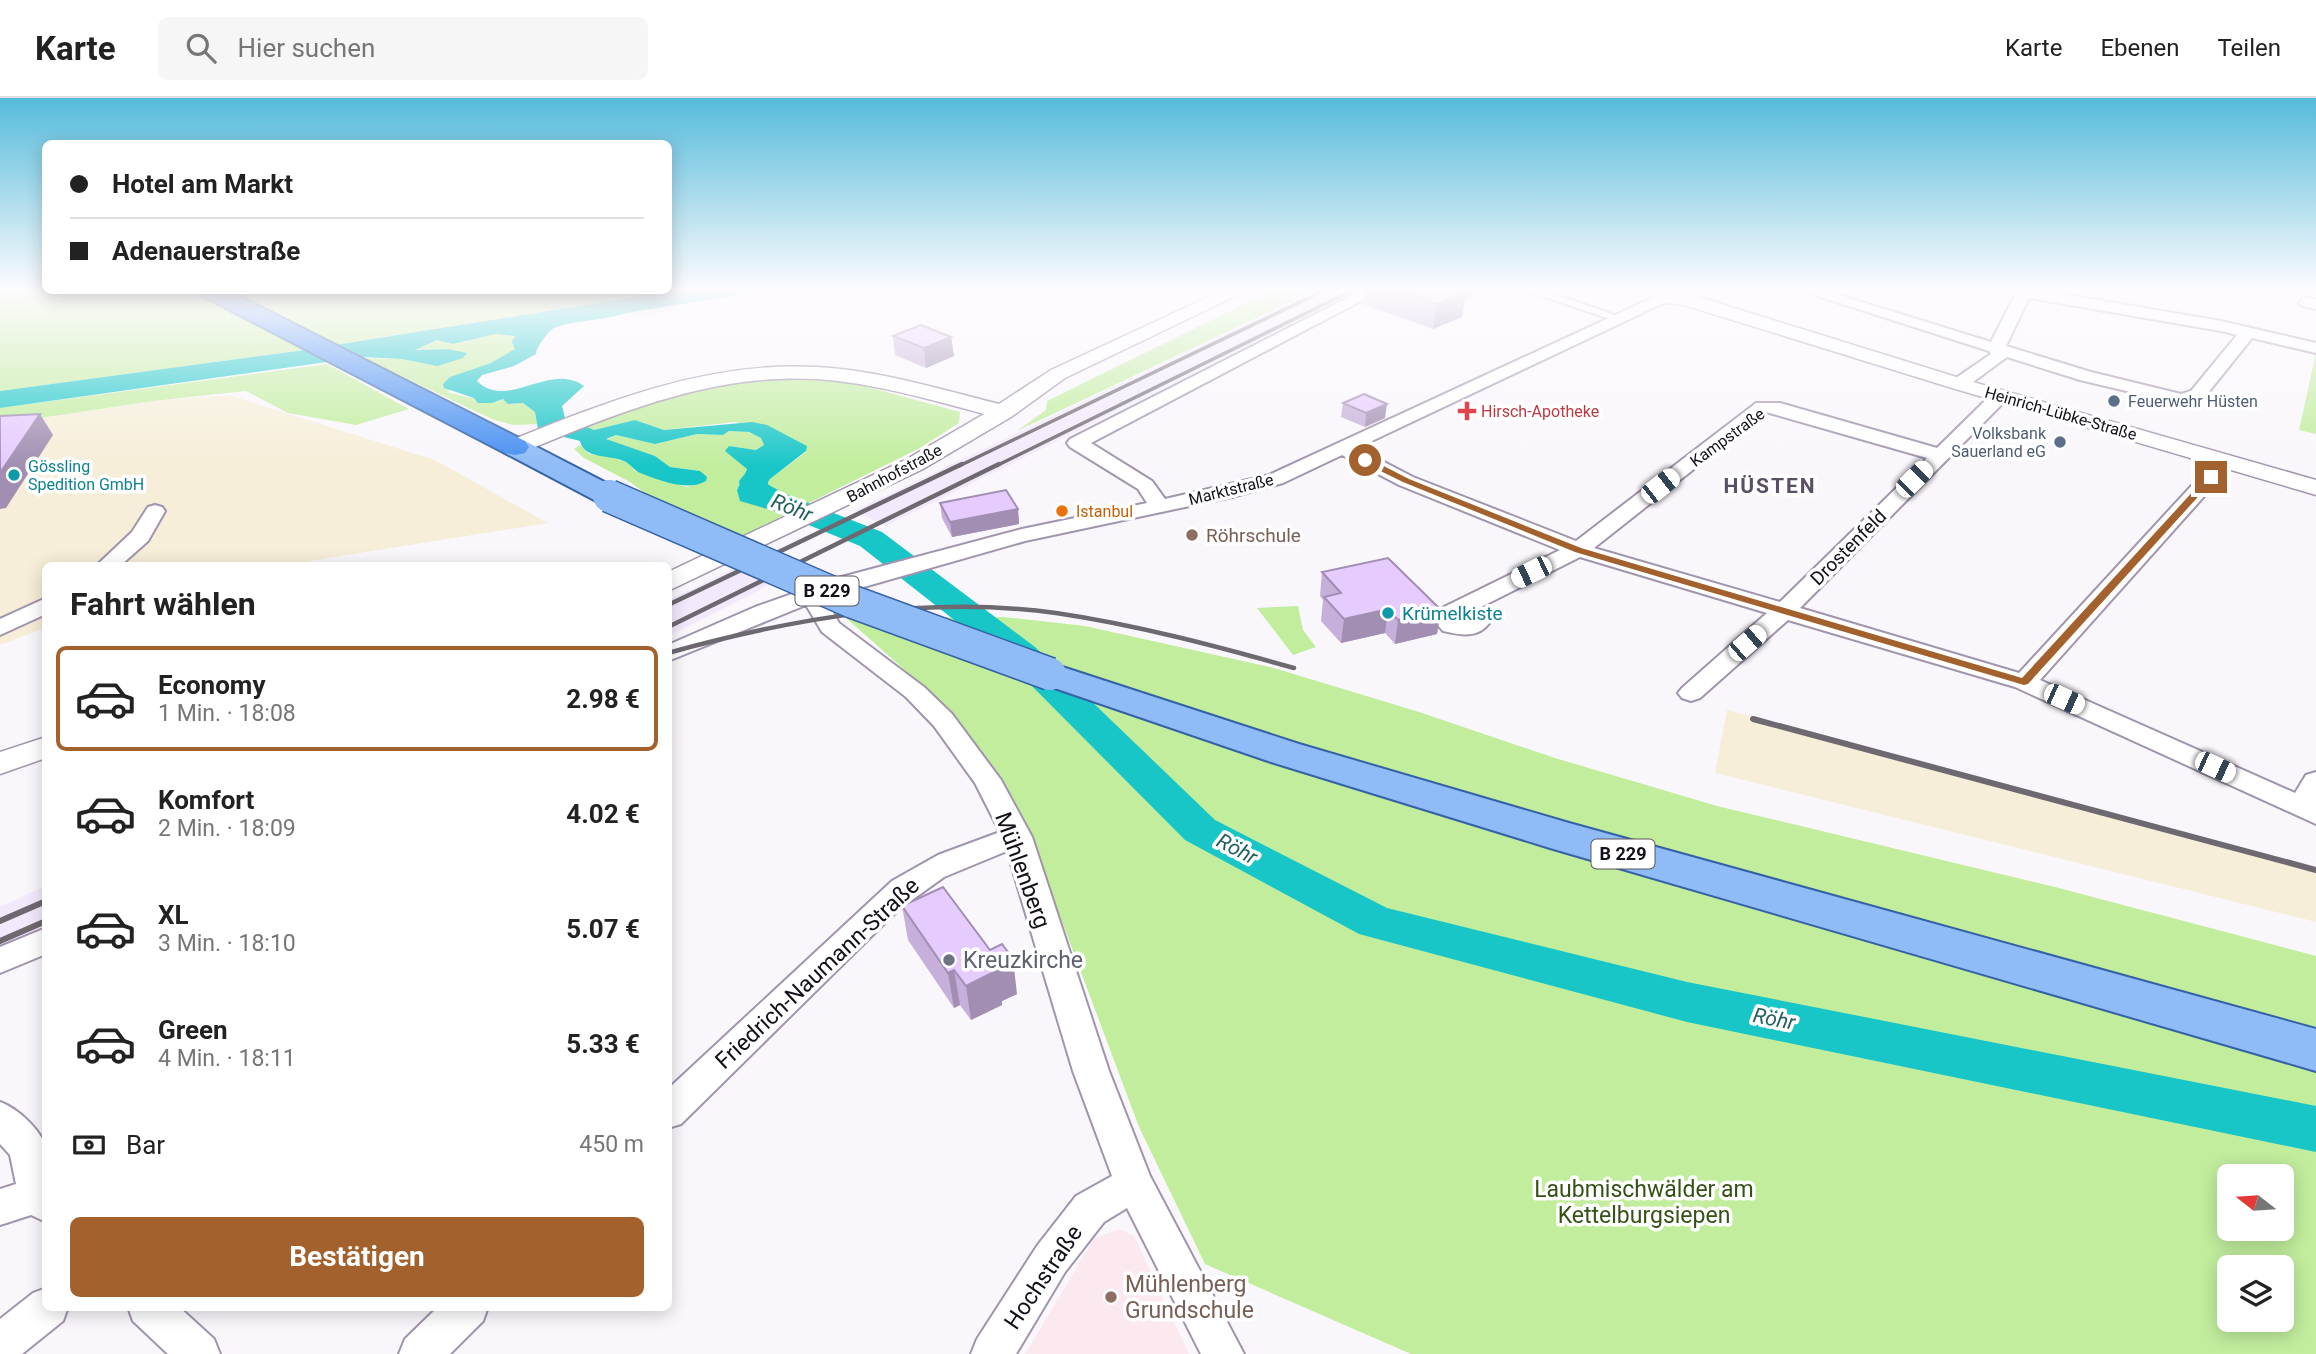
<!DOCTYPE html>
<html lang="de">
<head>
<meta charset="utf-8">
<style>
	:root { --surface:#fff; --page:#f6f6f6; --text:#222; --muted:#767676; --line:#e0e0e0; --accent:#a3622d }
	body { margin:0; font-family:Roboto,sans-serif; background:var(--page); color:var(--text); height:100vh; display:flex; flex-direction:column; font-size:26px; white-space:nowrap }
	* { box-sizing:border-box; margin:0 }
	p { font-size:23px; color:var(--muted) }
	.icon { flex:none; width:38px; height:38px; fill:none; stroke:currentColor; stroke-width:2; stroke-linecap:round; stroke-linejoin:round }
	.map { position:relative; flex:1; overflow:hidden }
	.panel { position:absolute; left:42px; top:464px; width:630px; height:749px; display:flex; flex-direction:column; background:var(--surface); border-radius:10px; box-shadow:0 4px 18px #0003 }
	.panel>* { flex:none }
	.banner { position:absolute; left:42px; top:42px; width:630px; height:154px; border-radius:10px; box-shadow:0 4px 18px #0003; display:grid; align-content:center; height:154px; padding:0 28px; background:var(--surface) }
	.needle { width:46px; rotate:287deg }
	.tools { position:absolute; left:2217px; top:1066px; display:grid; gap:14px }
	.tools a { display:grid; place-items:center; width:77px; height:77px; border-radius:10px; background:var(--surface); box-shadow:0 4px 18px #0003; font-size:35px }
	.end { position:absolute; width:32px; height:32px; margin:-16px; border:9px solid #a3622d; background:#fff; box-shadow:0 0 0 4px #fff }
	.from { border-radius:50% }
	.car { position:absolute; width:21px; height:42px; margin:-21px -10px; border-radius:9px; box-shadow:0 0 5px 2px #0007; background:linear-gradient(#fff 24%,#345 0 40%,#fff 0 76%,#345 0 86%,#fff 0) }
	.banner b { display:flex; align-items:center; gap:24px; height:66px; font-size:26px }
	.banner b+b { border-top:2px solid var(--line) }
	.banner i { width:18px; height:18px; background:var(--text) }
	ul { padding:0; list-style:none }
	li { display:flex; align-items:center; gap:21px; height:105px; margin:0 14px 10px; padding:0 14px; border:4px solid transparent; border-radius:10px }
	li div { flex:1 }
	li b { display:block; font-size:26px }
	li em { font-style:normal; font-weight:700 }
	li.current { border-color:var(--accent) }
	li>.icon { width:63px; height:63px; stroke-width:1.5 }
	h2 { padding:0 28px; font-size:32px; line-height:84px }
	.pay { display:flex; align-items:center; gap:18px; height:77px; padding:0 28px; font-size:26px }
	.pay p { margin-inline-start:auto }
	.action { display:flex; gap:14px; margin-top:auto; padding:14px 28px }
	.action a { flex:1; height:80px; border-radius:10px; background:var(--accent); color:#fff; font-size:28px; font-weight:700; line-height:80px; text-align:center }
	header { display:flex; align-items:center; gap:42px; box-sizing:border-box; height:98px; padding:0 35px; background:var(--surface); border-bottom:2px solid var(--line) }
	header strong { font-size:33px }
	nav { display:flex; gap:38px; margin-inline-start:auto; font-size:24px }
	.search { width:490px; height:63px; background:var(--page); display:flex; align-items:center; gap:18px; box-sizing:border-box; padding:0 24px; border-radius:10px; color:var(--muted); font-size:26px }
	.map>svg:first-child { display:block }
	.built { fill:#f3e9fd }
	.industrial { fill:#f6eed8 }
	.education { fill:#fce8ef }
	.green { fill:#c1ed9d; fill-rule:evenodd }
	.water { fill:#18c6c7 }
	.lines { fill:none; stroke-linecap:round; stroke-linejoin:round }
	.river { fill:#18c6c7; fill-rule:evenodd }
	.pedestrian-casing { stroke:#a194ad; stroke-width:4 }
	.minor-casing { stroke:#a194ad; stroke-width:4 }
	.tertiary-casing { stroke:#a194ad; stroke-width:3 }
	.primary-casing { stroke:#3462a5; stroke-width:4 }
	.motorway-casing { stroke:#3462a5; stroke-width:4 }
	.pedestrian { fill:#fff; fill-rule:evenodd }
	.minor { fill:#fff; fill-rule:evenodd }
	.tertiary { fill:#fff; fill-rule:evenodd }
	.primary { fill:#8fbbf7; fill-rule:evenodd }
	.motorway { fill:#458ef1; fill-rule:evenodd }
	.rail-far2 { stroke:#6e6971; stroke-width:3.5 }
	.rail-far1 { stroke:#6e6971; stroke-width:4.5 }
	.rail { stroke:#6e6971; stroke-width:6 }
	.primary-bridge-casing { stroke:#3462a5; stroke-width:35; stroke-linecap:butt }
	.primary-bridge { stroke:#8fbbf7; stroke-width:32 }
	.wall { fill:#c6afda }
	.shaded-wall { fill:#a18eb2 }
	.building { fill:#e6cbfe; stroke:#a18eb2; stroke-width:2 }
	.route { fill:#a3622d }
	.service-dot { fill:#5c6f8a; stroke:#fff; stroke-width:2.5 }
	.health-dot { fill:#e0444e; stroke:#fff; stroke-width:2.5 }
	.culture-dot { fill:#0f9aa8; stroke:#fff; stroke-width:2.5 }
	.food-dot { fill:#e8710a; stroke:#fff; stroke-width:2.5 }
	.education-dot { fill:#8d6e63; stroke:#fff; stroke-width:2.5 }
	.worship-dot { fill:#6b7280; stroke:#fff; stroke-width:2.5 }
	.labels { text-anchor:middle; stroke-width:7; stroke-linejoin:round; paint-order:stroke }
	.far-service-label { font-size:16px; fill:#4e5e75; stroke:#fff; text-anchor:start }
	.far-health-label { font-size:16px; fill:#be3a42; stroke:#fff; text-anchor:start }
	.far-street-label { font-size:16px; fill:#140f18; stroke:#fff }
	.far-culture-label { font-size:16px; fill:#0d838f; stroke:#fff; text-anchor:start }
	.far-food-label { font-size:16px; fill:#c56008; stroke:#fff; text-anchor:start }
	.shield { fill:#fff; stroke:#5a575d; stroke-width:2 }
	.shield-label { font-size:18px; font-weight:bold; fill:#140f18 }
	.education-label { font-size:19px; fill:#785e54; stroke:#fff; text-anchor:start }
	.street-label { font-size:19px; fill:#140f18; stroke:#fff }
	.culture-label { font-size:19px; fill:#0d838f; stroke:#fff; text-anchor:start }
	.far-district-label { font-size:21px; font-weight:bold; letter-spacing:2px; fill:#5b4f65; stroke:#fff }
	.water-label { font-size:21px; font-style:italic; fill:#236060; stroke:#fff }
	.near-street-label { font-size:23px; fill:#140f18; stroke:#fff }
	.near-worship-label { font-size:23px; fill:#5b616d; stroke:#fff; text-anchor:start }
	.near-park-label { font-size:23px; fill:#355216; stroke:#fff }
	.near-education-label { font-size:23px; fill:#785e54; stroke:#fff; text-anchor:start }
</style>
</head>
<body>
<header>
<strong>Karte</strong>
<div class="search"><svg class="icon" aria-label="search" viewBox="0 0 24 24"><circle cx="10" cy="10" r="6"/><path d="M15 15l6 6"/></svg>Hier suchen</div>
<nav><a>Karte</a><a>Ebenen</a><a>Teilen</a></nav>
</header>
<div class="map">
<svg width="2316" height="1256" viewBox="0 0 2316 1256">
	<rect width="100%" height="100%" fill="#faf7fc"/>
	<g class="built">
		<polygon points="1313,193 1359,193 886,428 854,413"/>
		<polygon points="771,453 802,470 669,538 669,502"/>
		<polygon points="45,788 45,831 0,851 0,809"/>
	</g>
	<g class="industrial">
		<polygon points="229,297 435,362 548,425 285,467 46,467 45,530 0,547 0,326 153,303"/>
		<polygon points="1727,612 2316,769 2316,824 1715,675"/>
	</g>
	<polygon class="education" points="1119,1131 1134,1138 1189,1256 1025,1256 1094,1141"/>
	<g class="green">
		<polygon points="0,193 673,193 304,252 0,293"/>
		<polygon points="1271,193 1313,193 1017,333 1046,312 1047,303"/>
		<polygon points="495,236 516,238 515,251 447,294 492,305 504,301 508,306 523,305 535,314 538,326 513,327 492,321 363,260 402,261 437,268 448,251 413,252 437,242 467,244 472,240"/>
		<polygon points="2316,255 2316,336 2299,332"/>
		<polygon points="327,266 409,311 356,327 288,315 246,293 153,303 0,326 0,310"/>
		<polygon points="790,278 843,282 960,314 959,325 918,351 736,441 657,404 630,384 584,360 574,351 580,347 589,356 608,358 628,365 635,373 687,389 706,383 700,373 670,369 655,358 606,342 616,337 655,346 697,336 723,337 729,333 748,334 761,340 764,347 756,352 729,348 747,370 737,392 781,415 804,405 767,387 770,381 806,354 786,337 735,324 664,332 635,322 594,332 586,330 685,290"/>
		<polygon points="1298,508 1303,532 1316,549 1293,557 1257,510"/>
		<path d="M1004,519L1085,528L1274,570L1419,614L1555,660L1717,708L2055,789L2316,858V1256H1411L1205,1166L1139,1029L1030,738L964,630L915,581L846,520ZM2230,1078H2282V1130H2230ZM2230,1169H2282V1222H2230Z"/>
	</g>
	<path class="water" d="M673,193H763L626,215C604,223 573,222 554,230C548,233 536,250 536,256L514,268L482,277L477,283C508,313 550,263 584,288L562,308L565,320L594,332L635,322L664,332L752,324L767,327L807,348L806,353L770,381L767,386L804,406L781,415L740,403L737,392L747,371L725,353L729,348L756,352L764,347L761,340L749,334L729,333L723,337L697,336L655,346L616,337L606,341L655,358L670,369L700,373L707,379L706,383C687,394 658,382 638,374C633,371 631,367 626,364C611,356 584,362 580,343C565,338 552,339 538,331L535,314L523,305L508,306L503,301L492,305H478L474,300L444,290L443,286L450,279L491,265L515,251L512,244L515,238L495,236L453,246L437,242L415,252L448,251L467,255L463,260L437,268L402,261L363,259L0,310V293L304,252Z"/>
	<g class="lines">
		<polygon class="river" points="754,374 764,377 770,390 882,434 1035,549 1215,722 1387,810 1687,884 2316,1008 2316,1054 1687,924 1359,836 1185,742 1009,565 860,448 745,401 741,395 739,383 744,377"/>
		<g class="pedestrian-casing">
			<polygon id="pedestrian" points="1527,193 1545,193 1626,221 1616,223"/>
		</g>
		<g class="minor-casing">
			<g id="minor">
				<path d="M1361,193H1380L1091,345L1152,383L1165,401L1269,377L1665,194L1670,196L1673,199L1670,202L1357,350L1413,379L1576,443L1756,305H1780L1937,350L1994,294H2006L2009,298L2006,302L1800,510L2019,575L2218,359H2232L2235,363L2232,367L2040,582L2295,695L2306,677L2316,674V726L2015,589L1788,522L1700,600L1691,603L1682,600L1678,595L1682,590L1767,515L1580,459L1477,511L1490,524C1478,541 1461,537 1443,533L1434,523L1444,509L1560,452L1399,387L1342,357L1283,385L1232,399L1025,443L825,500L839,525L924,589L952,616L1001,682L1032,739L1109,973L1150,1078L1244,1256H1201L1127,1110L1104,1124L1065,1174L1016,1256H971L977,1241L1037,1148L1076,1098L1112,1078L1073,973L1007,753L944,779L898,812L681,1026L668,1030V991L892,783L938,757L1000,734L975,685L934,628L906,599L822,534L806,507L668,563V547L755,509L834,481L1022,431L1147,405L1138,391L1070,349L1067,345L1070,341ZM1766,314L1927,360L1780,504L1594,450Z"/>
				<path d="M1802,193H1826L1991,244L2015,197L2009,193H2045L2221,223L2316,245V255L2252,240L2203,301L2181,306L2080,282L2007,259L1965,290L1959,291L1950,286L1953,282L1991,256L1989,253ZM2029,200L2221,233L2237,237L2191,293L2181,296L2091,274L2006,248Z"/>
				<polygon points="2307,200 2316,201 2316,211 2302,208 2299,205 2302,202"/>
				<polygon points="155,407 162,409 165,413 148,443 121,467 97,467 132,434 148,409"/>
				<polygon points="46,500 46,516 0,537 0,521"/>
				<polygon points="46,830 46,856 0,875 0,849"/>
				<path d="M0,1004C17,1010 42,1032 46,1051C50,1073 46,1101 46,1124L31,1117L0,1127V1091L16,1086L10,1057L0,1046Z"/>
				<polygon points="46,1190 46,1209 68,1209 63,1223 22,1256 0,1256 0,1221 33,1195"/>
				<polygon points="128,1209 179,1209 214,1241 220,1256 168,1256 133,1223"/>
				<polygon points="438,1209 488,1209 483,1223 450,1256 399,1256 405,1241"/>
			</g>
		</g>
		<g class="tertiary-casing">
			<g id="tertiary">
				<path d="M1221,193H1246L1065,280L1011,319L923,371L668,493V474L907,361L984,316C929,301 874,285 817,281C713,275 617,315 523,354H507L504,349L507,344C606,304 707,263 816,269C878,272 939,291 999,306L1051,272Z"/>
				<polygon points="1650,193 1678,196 1676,193 1695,193 1699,199 1966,282 2316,382 2316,397 1952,290 1684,207 1662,205"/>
				<polygon points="46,639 46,660 0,676 0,654"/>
			</g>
		</g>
		<g class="primary-casing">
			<g id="primary">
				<polygon points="515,341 525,343 620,392 624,398 620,404 609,407 598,404 505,355 501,349 505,343"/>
				<polygon points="1050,565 1299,646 1569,725 2316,931 2316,973 1550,750 1271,664 1037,584 1032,576 1037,568"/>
			</g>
		</g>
		<g class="motorway-casing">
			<polygon id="motorway" points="200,193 229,193 525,343 529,349 525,355 515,357 505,355 203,198"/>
		</g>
		<use href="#pedestrian" class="pedestrian"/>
		<use href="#minor" class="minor"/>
		<use href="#tertiary" class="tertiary"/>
		<use href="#primary" class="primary"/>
		<use href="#motorway" class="motorway"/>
		<g class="rail-far2">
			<polyline points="959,368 1323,193"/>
			<polyline points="996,368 1351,193"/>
		</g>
		<g class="rail-far1">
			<polyline points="668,507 962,366"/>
			<polyline points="668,529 999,366"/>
			<path d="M668,555C794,520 926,497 1056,515C1137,527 1216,548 1294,570"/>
		</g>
		<g class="rail">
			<polyline points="1753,621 2316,772"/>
			<polyline points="0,823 46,803"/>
			<polyline points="0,843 46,823"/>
		</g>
		<g class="primary-bridge-casing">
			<polyline id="primary-bridge" points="609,398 853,504 1050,576"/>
		</g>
		<use href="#primary-bridge" class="primary-bridge"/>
	</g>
	<g class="wall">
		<polygon points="1364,193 1480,193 1465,200 1462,219 1433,231 1363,206"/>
		<polygon points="893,238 951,239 954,258 926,270 895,257"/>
		<polygon points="1343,305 1385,320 1365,329 1341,319"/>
		<polygon points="940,405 1018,411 1019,426 952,439 942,420"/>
		<polygon points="1322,474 1441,512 1437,536 1395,546 1385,535 1341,545 1321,523 1323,502 1320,498"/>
		<polygon points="902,808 1017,896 1002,903 1002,907 971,922 960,907 954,910 908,842"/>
	</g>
	<g class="shaded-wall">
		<polygon points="1441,193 1480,193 1465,200 1462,219 1433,231 1437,206"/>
		<polygon points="951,239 954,258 926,270 924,250"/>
		<polygon points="1387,306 1385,320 1365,329 1366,315"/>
		<polygon points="40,316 53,337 6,410 0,411 0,375"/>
		<polygon points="1018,411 1019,426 952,439 950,424"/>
		<polygon points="1388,511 1385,535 1341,545 1344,521"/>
		<polygon points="1441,512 1437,536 1395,546 1398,522"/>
		<polygon points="1013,861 1017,896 1002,903 1002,907 971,922 966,888 996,869"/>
		<polygon points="954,872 960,907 954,910 948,875"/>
	</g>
	<g class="building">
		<polygon points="1400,193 1465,193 1466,194 1437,206"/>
		<polygon points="921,227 951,239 924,250 893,238"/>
		<polygon points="1364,296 1387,306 1366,315 1343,305"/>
		<polygon points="40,316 0,375 0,318"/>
		<polygon points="1006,392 1018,411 950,424 940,405"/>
		<polygon points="1388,460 1441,512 1398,522 1388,511 1344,521 1324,499 1341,495 1322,474"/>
		<polygon points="943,789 990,852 1002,846 1013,861 996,869 998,872 966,888 954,872 948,875 902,808"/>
	</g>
	<linearGradient id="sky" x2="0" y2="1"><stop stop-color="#55bbdb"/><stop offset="0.52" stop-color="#fdfbfe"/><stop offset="1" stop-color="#fdfbfe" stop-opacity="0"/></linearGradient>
	<rect width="2316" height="369" fill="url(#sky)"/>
	<polygon class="route" points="1362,360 1368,360 1409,381 1581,450 2022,580 2208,377 2216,379 2028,586 2024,587 1575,454 1403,384 1362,364"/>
	<g class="service-dot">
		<circle cx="2114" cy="303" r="7"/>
		<circle cx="2060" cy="344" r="7"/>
	</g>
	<path class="health-dot" d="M1463.5 302.5h7v7h7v7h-7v7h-7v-7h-7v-7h7z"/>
	<g class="culture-dot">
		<circle cx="14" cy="377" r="7"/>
		<circle cx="1388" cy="515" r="7"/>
	</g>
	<circle class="food-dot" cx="1062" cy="413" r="7"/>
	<g class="education-dot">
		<circle cx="1192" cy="437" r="7"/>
		<circle cx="1111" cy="1199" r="7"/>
	</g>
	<circle class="worship-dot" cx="949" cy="862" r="7"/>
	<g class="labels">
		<g class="far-service-label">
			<text x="2128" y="309">Feuerwehr Hüsten</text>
			<text x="2046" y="341" text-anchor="end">Volksbank<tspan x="2046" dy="18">Sauerland eG</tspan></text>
		</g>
		<g class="far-health-label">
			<text x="1481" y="319">Hirsch-Apotheke</text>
		</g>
		<g class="far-street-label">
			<text transform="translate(2061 315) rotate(16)" y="6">Heinrich-Lübke-Straße</text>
			<text transform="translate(1727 339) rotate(-36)" y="6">Kampstraße</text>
			<text transform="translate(894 375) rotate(-28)" y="6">Bahnhofstraße</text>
			<text transform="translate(1231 391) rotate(-14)" y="6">Marktstraße</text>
		</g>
		<g class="far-culture-label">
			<text x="28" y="374">Gössling<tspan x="28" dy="18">Spedition GmbH</tspan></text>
		</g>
		<g class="far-food-label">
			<text x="1076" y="419">Istanbul</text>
		</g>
		<g class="shield">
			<rect x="795.5" y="478.5" width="63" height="29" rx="5"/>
			<rect x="1591.5" y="741.5" width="63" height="29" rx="5"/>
		</g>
		<g class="shield-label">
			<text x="827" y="499">B 229</text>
			<text x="1623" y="762">B 229</text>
		</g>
		<g class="education-label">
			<text x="1206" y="444">Röhrschule</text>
		</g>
		<g class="street-label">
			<text transform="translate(1848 449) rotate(-45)" y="7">Drostenfeld</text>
		</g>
		<g class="culture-label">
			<text x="1402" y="522">Krümelkiste</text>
		</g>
		<g class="far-district-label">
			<text x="1770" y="395">HÜSTEN</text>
		</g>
		<g class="water-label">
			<text transform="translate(792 410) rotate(22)" y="7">Röhr</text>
			<text transform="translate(1237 751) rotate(28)" y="7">Röhr</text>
			<text transform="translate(1774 921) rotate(11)" y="7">Röhr</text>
		</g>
		<g class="near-street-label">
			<text transform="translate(1023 772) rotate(70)" y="8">Mühlenberg</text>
			<text transform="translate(817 875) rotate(-43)" y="8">Friedrich-Naumann-Straße</text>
			<text transform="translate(1043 1179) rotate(-56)" y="8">Hochstraße</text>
		</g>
		<g class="near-worship-label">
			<text x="963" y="870">Kreuzkirche</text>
		</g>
		<g class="near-park-label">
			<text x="1644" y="1099">Laubmischwälder am<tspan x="1644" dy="26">Kettelburgsiepen</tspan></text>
		</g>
		<g class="near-education-label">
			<text x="1125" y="1194">Mühlenberg<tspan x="1125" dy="26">Grundschule</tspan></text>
		</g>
	</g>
</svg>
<div class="tools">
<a><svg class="needle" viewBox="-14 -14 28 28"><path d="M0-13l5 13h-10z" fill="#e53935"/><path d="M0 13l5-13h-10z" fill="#767676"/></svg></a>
<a><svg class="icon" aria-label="layers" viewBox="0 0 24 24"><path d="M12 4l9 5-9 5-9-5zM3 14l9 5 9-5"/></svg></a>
</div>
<i class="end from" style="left:1365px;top:362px"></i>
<i class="end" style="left:2211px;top:379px"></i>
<i class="car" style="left:1914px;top:381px;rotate:45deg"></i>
<i class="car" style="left:1660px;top:388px;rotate:52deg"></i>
<i class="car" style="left:1531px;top:474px;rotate:244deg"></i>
<i class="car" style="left:1747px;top:545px;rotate:49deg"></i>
<i class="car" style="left:2064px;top:601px;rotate:114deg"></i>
<i class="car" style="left:2215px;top:669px;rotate:115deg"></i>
<div class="banner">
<b><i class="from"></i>Hotel am Markt</b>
<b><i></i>Adenauerstraße</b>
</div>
<section class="panel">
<h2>Fahrt wählen</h2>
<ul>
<li class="current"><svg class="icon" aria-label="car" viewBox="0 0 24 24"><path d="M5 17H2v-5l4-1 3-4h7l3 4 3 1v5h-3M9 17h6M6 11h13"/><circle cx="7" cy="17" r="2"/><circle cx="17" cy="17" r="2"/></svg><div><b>Economy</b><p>1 Min. · 18:08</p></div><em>2.98 €</em></li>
<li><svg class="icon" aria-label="car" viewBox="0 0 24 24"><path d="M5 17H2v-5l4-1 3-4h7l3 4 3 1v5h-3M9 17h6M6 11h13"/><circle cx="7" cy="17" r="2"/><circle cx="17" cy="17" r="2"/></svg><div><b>Komfort</b><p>2 Min. · 18:09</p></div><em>4.02 €</em></li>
<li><svg class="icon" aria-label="car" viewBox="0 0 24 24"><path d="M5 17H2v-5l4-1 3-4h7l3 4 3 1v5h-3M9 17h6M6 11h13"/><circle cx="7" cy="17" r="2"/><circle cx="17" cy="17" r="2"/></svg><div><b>XL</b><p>3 Min. · 18:10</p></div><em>5.07 €</em></li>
<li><svg class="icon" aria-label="car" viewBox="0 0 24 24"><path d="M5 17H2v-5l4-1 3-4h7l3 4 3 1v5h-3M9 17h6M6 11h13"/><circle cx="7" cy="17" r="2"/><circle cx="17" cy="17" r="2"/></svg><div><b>Green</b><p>4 Min. · 18:11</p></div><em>5.33 €</em></li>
</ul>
<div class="pay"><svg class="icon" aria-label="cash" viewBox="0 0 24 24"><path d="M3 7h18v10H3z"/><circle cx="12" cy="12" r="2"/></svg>Bar<p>450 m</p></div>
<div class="action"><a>Bestätigen</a></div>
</section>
</div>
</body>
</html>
